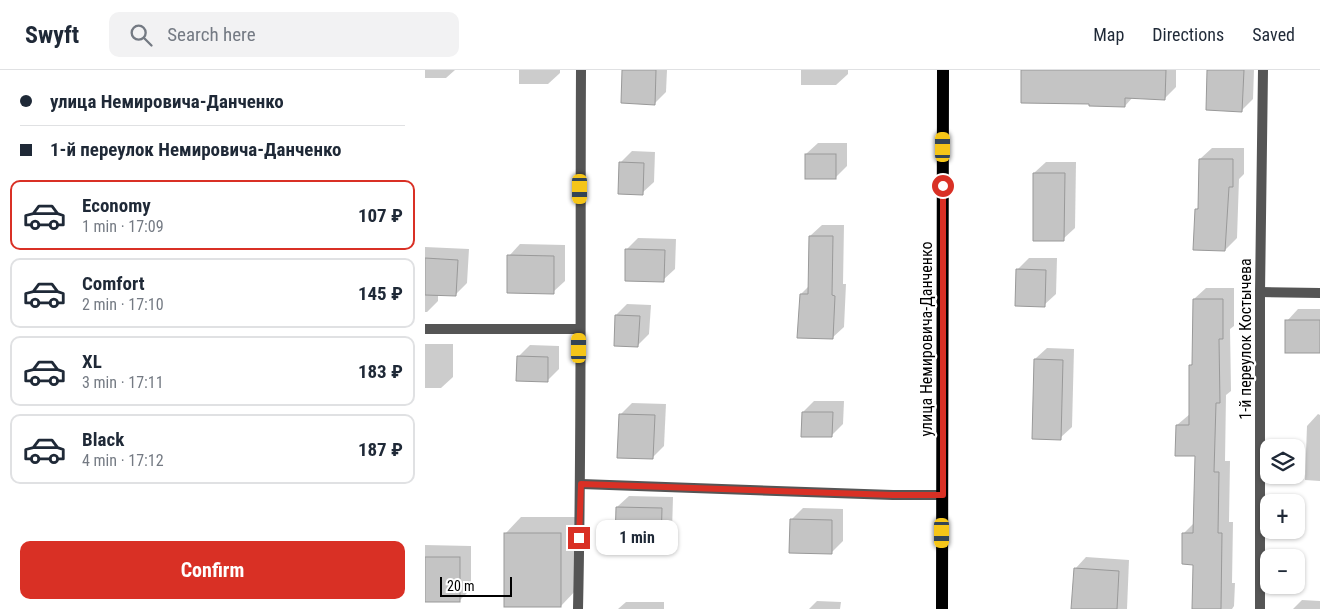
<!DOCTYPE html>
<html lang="en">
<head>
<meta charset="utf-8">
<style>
	:root { --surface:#fff; --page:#f2f2f3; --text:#1f2937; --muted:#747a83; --line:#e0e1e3; --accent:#d93025 }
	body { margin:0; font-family:"Roboto Condensed",sans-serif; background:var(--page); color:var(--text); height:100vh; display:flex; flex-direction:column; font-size:19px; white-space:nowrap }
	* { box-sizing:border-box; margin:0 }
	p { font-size:16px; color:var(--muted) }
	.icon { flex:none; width:28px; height:28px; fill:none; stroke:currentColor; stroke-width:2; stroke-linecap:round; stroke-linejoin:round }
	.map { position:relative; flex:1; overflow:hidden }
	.sheet { display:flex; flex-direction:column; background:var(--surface); width:425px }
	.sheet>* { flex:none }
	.top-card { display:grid; align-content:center; height:110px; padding:0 20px; background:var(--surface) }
	.controls { position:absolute; left:835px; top:369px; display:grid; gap:10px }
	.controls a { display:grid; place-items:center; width:45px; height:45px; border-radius:10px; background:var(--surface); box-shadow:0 1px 4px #0004; font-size:25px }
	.scale { position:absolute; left:15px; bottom:12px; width:72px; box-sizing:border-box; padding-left:5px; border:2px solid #000; border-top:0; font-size:14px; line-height:18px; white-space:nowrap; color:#000; -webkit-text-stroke:4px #fff; paint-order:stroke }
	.end { position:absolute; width:22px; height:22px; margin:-11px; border:6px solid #d93025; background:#fff; box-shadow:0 0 0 2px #fff }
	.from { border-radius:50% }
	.bubble { position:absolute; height:35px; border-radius:10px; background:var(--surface); box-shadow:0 1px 4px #0004; font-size:16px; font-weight:700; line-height:35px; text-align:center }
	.car { position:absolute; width:15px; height:30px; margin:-15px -8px; border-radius:6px; box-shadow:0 0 4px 1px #0007; background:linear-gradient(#f5c518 24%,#345 0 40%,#f5c518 0 76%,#345 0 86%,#f5c518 0) }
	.top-card b { display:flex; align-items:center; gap:18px; height:48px; font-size:19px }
	.top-card b+b { border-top:1px solid var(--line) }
	.top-card i { width:12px; height:12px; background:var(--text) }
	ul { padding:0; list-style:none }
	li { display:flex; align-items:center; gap:15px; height:70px; margin:0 10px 8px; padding:0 10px; border:2px solid var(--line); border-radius:10px }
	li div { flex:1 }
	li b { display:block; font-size:19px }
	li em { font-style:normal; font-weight:700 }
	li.selected { border-color:var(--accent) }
	li>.icon { width:45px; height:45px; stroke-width:1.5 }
	.button { display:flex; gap:10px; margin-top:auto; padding:10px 20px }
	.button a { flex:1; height:58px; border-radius:10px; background:var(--accent); color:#fff; font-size:20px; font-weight:700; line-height:58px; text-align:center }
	header { display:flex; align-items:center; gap:30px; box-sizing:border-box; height:70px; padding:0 25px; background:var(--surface); border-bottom:1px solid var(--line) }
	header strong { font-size:24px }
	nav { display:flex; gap:28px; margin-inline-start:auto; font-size:18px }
	.search { width:350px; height:45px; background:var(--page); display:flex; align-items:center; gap:12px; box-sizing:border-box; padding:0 18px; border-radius:10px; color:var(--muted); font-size:19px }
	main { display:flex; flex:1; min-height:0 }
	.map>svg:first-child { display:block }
	.shadow { fill:#0003 }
	.building { fill:#c4c4c4; stroke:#999 }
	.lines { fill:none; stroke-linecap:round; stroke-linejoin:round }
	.minor { stroke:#555; stroke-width:10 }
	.primary { stroke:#000; stroke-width:12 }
	.route { stroke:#d93025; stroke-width:6 }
	.labels { text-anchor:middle; stroke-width:4.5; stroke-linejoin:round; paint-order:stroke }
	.street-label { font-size:16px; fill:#000; stroke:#fff }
</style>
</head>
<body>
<header>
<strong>Swyft</strong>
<div class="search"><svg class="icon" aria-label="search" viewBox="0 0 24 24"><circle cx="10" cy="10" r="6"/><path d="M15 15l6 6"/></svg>Search here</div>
<nav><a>Map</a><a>Directions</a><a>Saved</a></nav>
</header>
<main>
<section class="sheet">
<div class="top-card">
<b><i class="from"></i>улица Немировича-Данченко</b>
<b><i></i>1-й переулок Немировича-Данченко</b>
</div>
<ul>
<li class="selected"><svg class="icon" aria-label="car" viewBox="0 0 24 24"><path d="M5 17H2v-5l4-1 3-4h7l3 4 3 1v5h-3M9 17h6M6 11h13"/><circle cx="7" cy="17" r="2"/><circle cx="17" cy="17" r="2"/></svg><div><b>Economy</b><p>1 min · 17:09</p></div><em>107 ₽</em></li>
<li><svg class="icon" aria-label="car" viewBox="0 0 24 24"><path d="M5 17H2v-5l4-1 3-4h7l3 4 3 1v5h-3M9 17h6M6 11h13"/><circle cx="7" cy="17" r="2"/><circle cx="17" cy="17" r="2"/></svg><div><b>Comfort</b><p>2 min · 17:10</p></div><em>145 ₽</em></li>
<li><svg class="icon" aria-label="car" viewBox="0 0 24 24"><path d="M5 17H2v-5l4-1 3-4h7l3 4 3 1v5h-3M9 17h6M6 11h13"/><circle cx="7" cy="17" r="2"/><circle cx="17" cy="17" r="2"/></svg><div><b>XL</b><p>3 min · 17:11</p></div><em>183 ₽</em></li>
<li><svg class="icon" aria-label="car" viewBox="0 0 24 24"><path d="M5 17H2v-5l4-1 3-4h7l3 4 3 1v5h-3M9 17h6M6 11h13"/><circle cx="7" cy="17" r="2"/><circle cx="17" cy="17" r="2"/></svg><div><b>Black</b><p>4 min · 17:12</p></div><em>187 ₽</em></li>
</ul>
<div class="button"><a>Confirm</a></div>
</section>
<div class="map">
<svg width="895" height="539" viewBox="0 0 895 539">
	<rect width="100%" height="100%" fill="#fff"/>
	<g class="shadow">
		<polygon points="0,0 30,0 21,8 0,8"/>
		<polygon points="94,0 135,0 135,3 123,14 94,14"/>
		<polygon points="199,0 242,0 241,22 229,34"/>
		<polygon points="376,0 423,0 423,4 411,15 376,15"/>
		<polygon points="597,0 751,0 751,17 739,29 708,27 700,36 665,33"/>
		<polygon points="784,0 829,0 828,29 817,40"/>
		<polygon points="393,73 422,73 422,96 410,108 381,84"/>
		<polygon points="787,78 819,78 819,104 814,109 812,168 800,180 771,140 774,137 775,89"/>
		<polygon points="207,81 230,82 229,112 217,123 195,93"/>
		<polygon points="621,92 651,92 650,158 638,169 609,103"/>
		<polygon points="397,155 419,155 418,214 421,214 419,257 407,268 376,224 384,216 385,166"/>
		<polygon points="213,168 251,169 250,199 238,210 201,180"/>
		<polygon points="95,174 140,175 140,211 128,222 84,186"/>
		<polygon points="0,177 44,179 42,213 30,225 13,224 13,231 2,242 0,242"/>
		<polygon points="604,188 632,188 631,224 619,235 592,200"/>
		<polygon points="781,218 809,218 809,256 805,259 806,321 801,325 800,391 805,391 804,452 808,452 807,513 810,513 809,536 807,539 769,539 770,493 759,463 770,452 771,385 752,355 765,344 765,296 768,293 769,229"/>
		<polygon points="202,234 226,235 224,264 213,275 191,245"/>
		<polygon points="873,239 895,239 895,282 862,251"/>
		<polygon points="0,274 28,274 28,307 16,318 0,318"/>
		<polygon points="105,275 134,276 134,299 122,311 93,287"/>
		<polygon points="622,278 649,279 647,357 635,368 610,289"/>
		<polygon points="389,331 419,331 418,354 406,366 378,342"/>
		<polygon points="207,333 241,334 239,376 227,388 196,344"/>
		<polygon points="893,344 895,345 895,411 880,410 882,356"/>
		<polygon points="204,426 248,427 247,462 236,474 192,437"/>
		<polygon points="378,438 418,439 418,471 406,483 366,450"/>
		<polygon points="96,447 152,447 152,519 136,536 80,464"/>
		<polygon points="0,475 46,476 46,519 34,531 0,531"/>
		<polygon points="661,487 704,490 702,539 648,539 650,499"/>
		<polygon points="877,530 895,531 895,539 868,539"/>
		<polygon points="392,531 416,532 415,539 384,539"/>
		<polygon points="201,532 239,532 239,539 193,539"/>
	</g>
	<g class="building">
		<polygon points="197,0 231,0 230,35 196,33"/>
		<polygon points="596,0 741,0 740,30 700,28 700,37 664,36 664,34 596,33"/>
		<polygon points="782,0 819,0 817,42 781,40"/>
		<rect x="380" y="84" width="31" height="25"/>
		<polygon points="774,89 808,89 808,117 804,117 800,181 768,180 770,139 773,139"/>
		<polygon points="194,92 219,93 218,125 193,124"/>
		<polygon points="608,103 640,103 639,171 608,171"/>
		<polygon points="384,166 408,166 407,225 410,226 408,269 372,268 375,224 383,224"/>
		<polygon points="200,179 240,180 239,212 200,211"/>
		<polygon points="82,185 129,186 129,224 82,223"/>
		<polygon points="0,188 33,190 31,226 0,225"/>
		<polygon points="591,199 621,200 620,237 590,236"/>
		<polygon points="768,229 798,229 798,269 794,269 795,333 791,333 789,402 794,402 793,463 797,463 796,539 767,539 768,495 757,494 757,463 768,463 770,386 750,386 751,355 764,355 764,295 767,295"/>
		<polygon points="190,245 215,246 213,277 189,276"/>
		<rect x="860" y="250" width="35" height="33"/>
		<polygon points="92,286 123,287 123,312 91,311"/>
		<polygon points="609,289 638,290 636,370 607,369"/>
		<polygon points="377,342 408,342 407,367 376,367"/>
		<polygon points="194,344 230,345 228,389 192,388"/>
		<polygon points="191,437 237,438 236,475 190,474"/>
		<polygon points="365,449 407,450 407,484 364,483"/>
		<rect x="79" y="463" width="57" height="74"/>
		<rect x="0" y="487" width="35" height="45"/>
		<polygon points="649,498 694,501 692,539 646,539"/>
	</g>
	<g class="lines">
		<g class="minor">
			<polyline points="835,222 895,223"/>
			<polyline points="0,259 154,259"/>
			<polyline points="156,414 468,425 518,425"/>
			<path d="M153,539C157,359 155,180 156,0"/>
			<polyline points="835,539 835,222 838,0"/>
		</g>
		<polyline class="primary" points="517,539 518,0"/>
	</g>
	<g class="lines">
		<polyline class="route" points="154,468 156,414 468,425 518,425 518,116"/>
	</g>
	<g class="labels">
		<g class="street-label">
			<text transform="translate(501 269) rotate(-90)" y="6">улица Немировича-Данченко</text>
			<text transform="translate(820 269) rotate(-90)" y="6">1-й переулок Костычева</text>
		</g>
	</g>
</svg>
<div class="controls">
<a><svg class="icon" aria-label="layers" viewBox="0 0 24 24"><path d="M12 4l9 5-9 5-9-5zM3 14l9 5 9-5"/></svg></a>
<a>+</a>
<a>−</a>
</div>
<div class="scale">20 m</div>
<i class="end from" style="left:518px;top:116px"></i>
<i class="end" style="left:154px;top:468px"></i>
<div class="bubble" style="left:171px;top:450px;width:82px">1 min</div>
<i class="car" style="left:518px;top:77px;rotate:0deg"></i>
<i class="car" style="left:155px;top:119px;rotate:180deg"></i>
<i class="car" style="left:154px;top:278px;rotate:0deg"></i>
<i class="car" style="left:517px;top:463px;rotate:180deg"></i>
</div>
</main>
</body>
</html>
